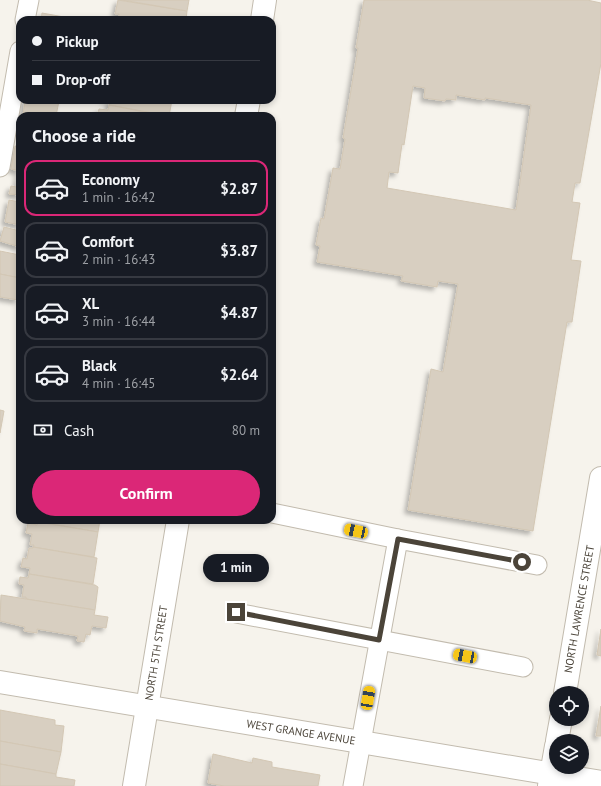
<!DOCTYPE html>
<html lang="en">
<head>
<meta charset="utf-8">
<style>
	:root { --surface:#171b24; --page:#20242c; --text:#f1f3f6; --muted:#9ea1a6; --line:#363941; --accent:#db2777 }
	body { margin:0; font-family:"PT Sans",sans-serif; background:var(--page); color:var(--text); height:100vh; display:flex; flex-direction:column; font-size:15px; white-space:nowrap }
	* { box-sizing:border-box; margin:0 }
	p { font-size:13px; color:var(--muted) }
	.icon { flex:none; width:22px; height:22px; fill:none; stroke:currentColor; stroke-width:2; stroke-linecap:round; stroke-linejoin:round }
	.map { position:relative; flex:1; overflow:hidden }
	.panel { position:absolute; left:16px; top:112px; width:260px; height:412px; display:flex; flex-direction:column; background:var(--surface); border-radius:12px; box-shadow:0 2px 6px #0003 }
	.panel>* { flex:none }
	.guide { position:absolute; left:16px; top:16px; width:260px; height:88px; border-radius:12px; box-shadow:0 2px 6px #0003; display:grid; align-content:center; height:88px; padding:0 16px; background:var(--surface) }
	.controls { position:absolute; left:549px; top:686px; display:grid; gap:8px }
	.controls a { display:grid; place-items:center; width:40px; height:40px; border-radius:50%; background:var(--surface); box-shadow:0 2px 6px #0003; font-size:20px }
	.end { position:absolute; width:18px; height:18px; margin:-9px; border:5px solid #4b4439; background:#fff; box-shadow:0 0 0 2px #fff }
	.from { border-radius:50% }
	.bubble { position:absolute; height:28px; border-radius:14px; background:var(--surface); box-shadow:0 2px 6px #0003; font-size:13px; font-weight:700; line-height:28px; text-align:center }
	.car { position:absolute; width:12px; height:24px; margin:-12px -6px; border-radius:5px; box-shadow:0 0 3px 1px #0007; background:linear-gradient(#f5c518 24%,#345 0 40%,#f5c518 0 76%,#345 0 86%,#f5c518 0) }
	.guide b { display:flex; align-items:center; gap:14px; height:38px; font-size:15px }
	.guide b+b { border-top:1px solid var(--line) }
	.guide i { width:10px; height:10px; background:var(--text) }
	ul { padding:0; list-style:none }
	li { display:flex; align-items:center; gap:12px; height:56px; margin:0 8px 6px; padding:0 8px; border:2px solid var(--line); border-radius:12px }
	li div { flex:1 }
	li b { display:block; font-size:15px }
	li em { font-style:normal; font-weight:700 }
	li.selected { border-color:var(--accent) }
	li>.icon { width:36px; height:36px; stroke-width:1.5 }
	h2 { padding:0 16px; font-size:18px; line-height:48px }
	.pay { display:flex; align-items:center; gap:10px; height:44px; padding:0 16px; font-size:15px }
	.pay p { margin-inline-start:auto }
	.button { display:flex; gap:8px; margin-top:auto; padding:8px 16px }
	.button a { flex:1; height:46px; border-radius:24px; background:var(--accent); color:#fff; font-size:16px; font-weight:700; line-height:46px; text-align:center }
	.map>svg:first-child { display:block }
	.building { fill:#d8cfc1; stroke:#d3c7b4; fill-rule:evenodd; filter:url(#shadow) }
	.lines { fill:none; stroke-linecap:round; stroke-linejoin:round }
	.service-casing { stroke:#c2bbae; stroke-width:21 }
	.minor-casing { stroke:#c2bbae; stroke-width:24 }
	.tertiary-casing { stroke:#c2bbae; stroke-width:24 }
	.service { stroke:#fff; stroke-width:19 }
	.minor { stroke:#fff; stroke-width:22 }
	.tertiary { stroke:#fff; stroke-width:22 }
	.route { stroke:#4b4439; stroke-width:5 }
	.labels { text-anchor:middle; stroke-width:3; stroke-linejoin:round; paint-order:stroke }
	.street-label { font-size:11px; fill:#4b4439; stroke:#fff }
</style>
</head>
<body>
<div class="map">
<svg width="601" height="786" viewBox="0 0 601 786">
	<defs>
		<filter id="shadow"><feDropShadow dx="-3.5" dy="3.5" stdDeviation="2" flood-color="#0004"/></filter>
	</defs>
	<rect width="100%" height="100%" fill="#f6f3ec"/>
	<g class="building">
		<polygon points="118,0 187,11 186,20 118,20 119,14 115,14"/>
		<polygon points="122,0 189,0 187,11"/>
		<path d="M364,0H587L601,3V63L580,183H575L572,202L580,203L571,260L581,261L572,322H567L533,531L408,510L431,369L443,372L458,284L438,281L437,287L401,281L403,276L317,262L320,246L316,245L321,218L324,219L333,168L340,169L345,139L343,138L358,48H356ZM413,86L425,88L424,98L445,101L446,99L456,100V95L485,100V98L531,105L516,210L387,188L389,172L398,173L402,144L404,145Z"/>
		<polygon points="42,13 75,19 75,20 41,20"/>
		<polygon points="25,100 50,100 59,101 56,116 23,116"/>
		<polygon points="103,100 172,100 169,116 109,105 110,101"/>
		<polygon points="109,105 165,116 97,116 99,109 108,110"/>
		<polygon points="15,146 20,147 20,171 11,169"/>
		<polygon points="19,171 20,195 9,194 11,186 17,187"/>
		<polygon points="9,200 20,202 20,225 5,222"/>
		<polygon points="4,227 20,231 20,247 0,241"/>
		<polygon points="0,251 20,255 20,278 0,274"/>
		<polygon points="0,274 20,278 18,300 0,297"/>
		<polygon points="0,410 4,411 0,433"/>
		<polygon points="28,520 100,520 98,532"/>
		<polygon points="38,522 98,532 94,557 33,547 34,545 30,545 32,534 26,533 28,523 37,525"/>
		<polygon points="33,547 97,558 93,584 29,574 30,568 21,567 23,558 27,559 29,548 33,548"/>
		<polygon points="29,574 95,585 98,587 95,610 26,599 26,597 22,597 24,585 19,584 20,577 28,578"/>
		<polygon points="1,595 95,610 94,615 108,617 106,628 92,626 90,635 86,634 84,642 77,641 78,636 37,629 37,633 24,631 25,627 0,621"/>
		<polygon points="601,629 601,656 597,655"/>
		<polygon points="601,706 601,736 596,736"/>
		<polygon points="0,710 55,720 55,725 64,726 61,752 0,741"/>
		<polygon points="0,741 61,752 56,774 0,764"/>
		<polygon points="213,754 252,763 253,758 272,762 272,767 320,775 318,786 224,786 208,783"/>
		<polygon points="0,764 56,774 56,777 75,780 74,786 0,786"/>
	</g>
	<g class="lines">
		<g class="service-casing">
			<g id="service">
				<polyline points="25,20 29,0"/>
				<polyline points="0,167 20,51"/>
				<polyline points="272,513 398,539"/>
				<polyline points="236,613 523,667"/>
				<polyline points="353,786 398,539 537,565"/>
			</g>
		</g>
		<g class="minor-casing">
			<g id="minor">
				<polyline points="0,682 601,782"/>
				<polyline points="565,693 601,478"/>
				<polyline points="557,741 561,719"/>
				<polyline points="549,786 556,746"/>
			</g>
		</g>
		<g class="tertiary-casing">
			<g id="tertiary">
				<polyline points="262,20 265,0"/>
				<polyline points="246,116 249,100"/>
				<polyline points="134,786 178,520"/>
			</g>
		</g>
		<use href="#service" class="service"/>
		<use href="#minor" class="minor"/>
		<use href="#tertiary" class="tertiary"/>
	</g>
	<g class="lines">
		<polyline class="route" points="236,612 379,640 398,539 522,562"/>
	</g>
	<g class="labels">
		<g class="street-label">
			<text transform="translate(579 609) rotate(-80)" y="4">NORTH LAWRENCE STREET</text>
			<text transform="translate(156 653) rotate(-81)" y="4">NORTH 5TH STREET</text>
			<text transform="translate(301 732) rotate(9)" y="4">WEST GRANGE AVENUE</text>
		</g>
	</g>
</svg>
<div class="controls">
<a><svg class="icon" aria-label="locate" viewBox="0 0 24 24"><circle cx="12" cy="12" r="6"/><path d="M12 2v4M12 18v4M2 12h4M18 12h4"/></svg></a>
<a><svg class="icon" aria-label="layers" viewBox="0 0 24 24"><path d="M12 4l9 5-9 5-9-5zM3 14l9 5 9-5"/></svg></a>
</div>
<i class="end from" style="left:522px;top:562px"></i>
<i class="end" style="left:236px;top:612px"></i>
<div class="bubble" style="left:203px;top:554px;width:66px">1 min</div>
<i class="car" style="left:356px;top:531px;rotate:282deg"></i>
<i class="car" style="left:465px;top:656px;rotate:281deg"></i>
<i class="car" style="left:368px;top:698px;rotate:10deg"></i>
<div class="guide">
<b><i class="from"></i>Pickup</b>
<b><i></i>Drop-off</b>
</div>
<section class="panel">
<h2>Choose a ride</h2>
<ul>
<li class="selected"><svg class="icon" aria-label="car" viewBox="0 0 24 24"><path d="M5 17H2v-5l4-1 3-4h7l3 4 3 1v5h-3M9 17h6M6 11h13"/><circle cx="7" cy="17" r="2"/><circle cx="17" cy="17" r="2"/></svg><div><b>Economy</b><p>1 min · 16:42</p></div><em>$2.87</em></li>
<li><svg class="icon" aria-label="car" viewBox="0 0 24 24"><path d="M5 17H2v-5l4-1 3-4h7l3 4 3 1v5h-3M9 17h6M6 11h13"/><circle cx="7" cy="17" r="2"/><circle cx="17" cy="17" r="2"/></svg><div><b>Comfort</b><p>2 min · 16:43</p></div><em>$3.87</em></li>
<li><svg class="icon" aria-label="car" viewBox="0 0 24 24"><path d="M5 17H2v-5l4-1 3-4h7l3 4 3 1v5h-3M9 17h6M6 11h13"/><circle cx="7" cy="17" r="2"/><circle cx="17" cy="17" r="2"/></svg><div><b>XL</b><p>3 min · 16:44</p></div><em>$4.87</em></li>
<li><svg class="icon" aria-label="car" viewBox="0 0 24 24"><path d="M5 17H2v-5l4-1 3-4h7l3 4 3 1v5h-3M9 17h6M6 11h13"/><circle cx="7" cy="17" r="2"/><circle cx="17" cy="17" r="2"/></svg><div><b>Black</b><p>4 min · 16:45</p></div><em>$2.64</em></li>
</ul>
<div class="pay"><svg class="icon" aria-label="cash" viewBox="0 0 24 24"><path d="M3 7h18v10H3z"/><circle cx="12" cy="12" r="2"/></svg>Cash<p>80 m</p></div>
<div class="button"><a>Confirm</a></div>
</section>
</div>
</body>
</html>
